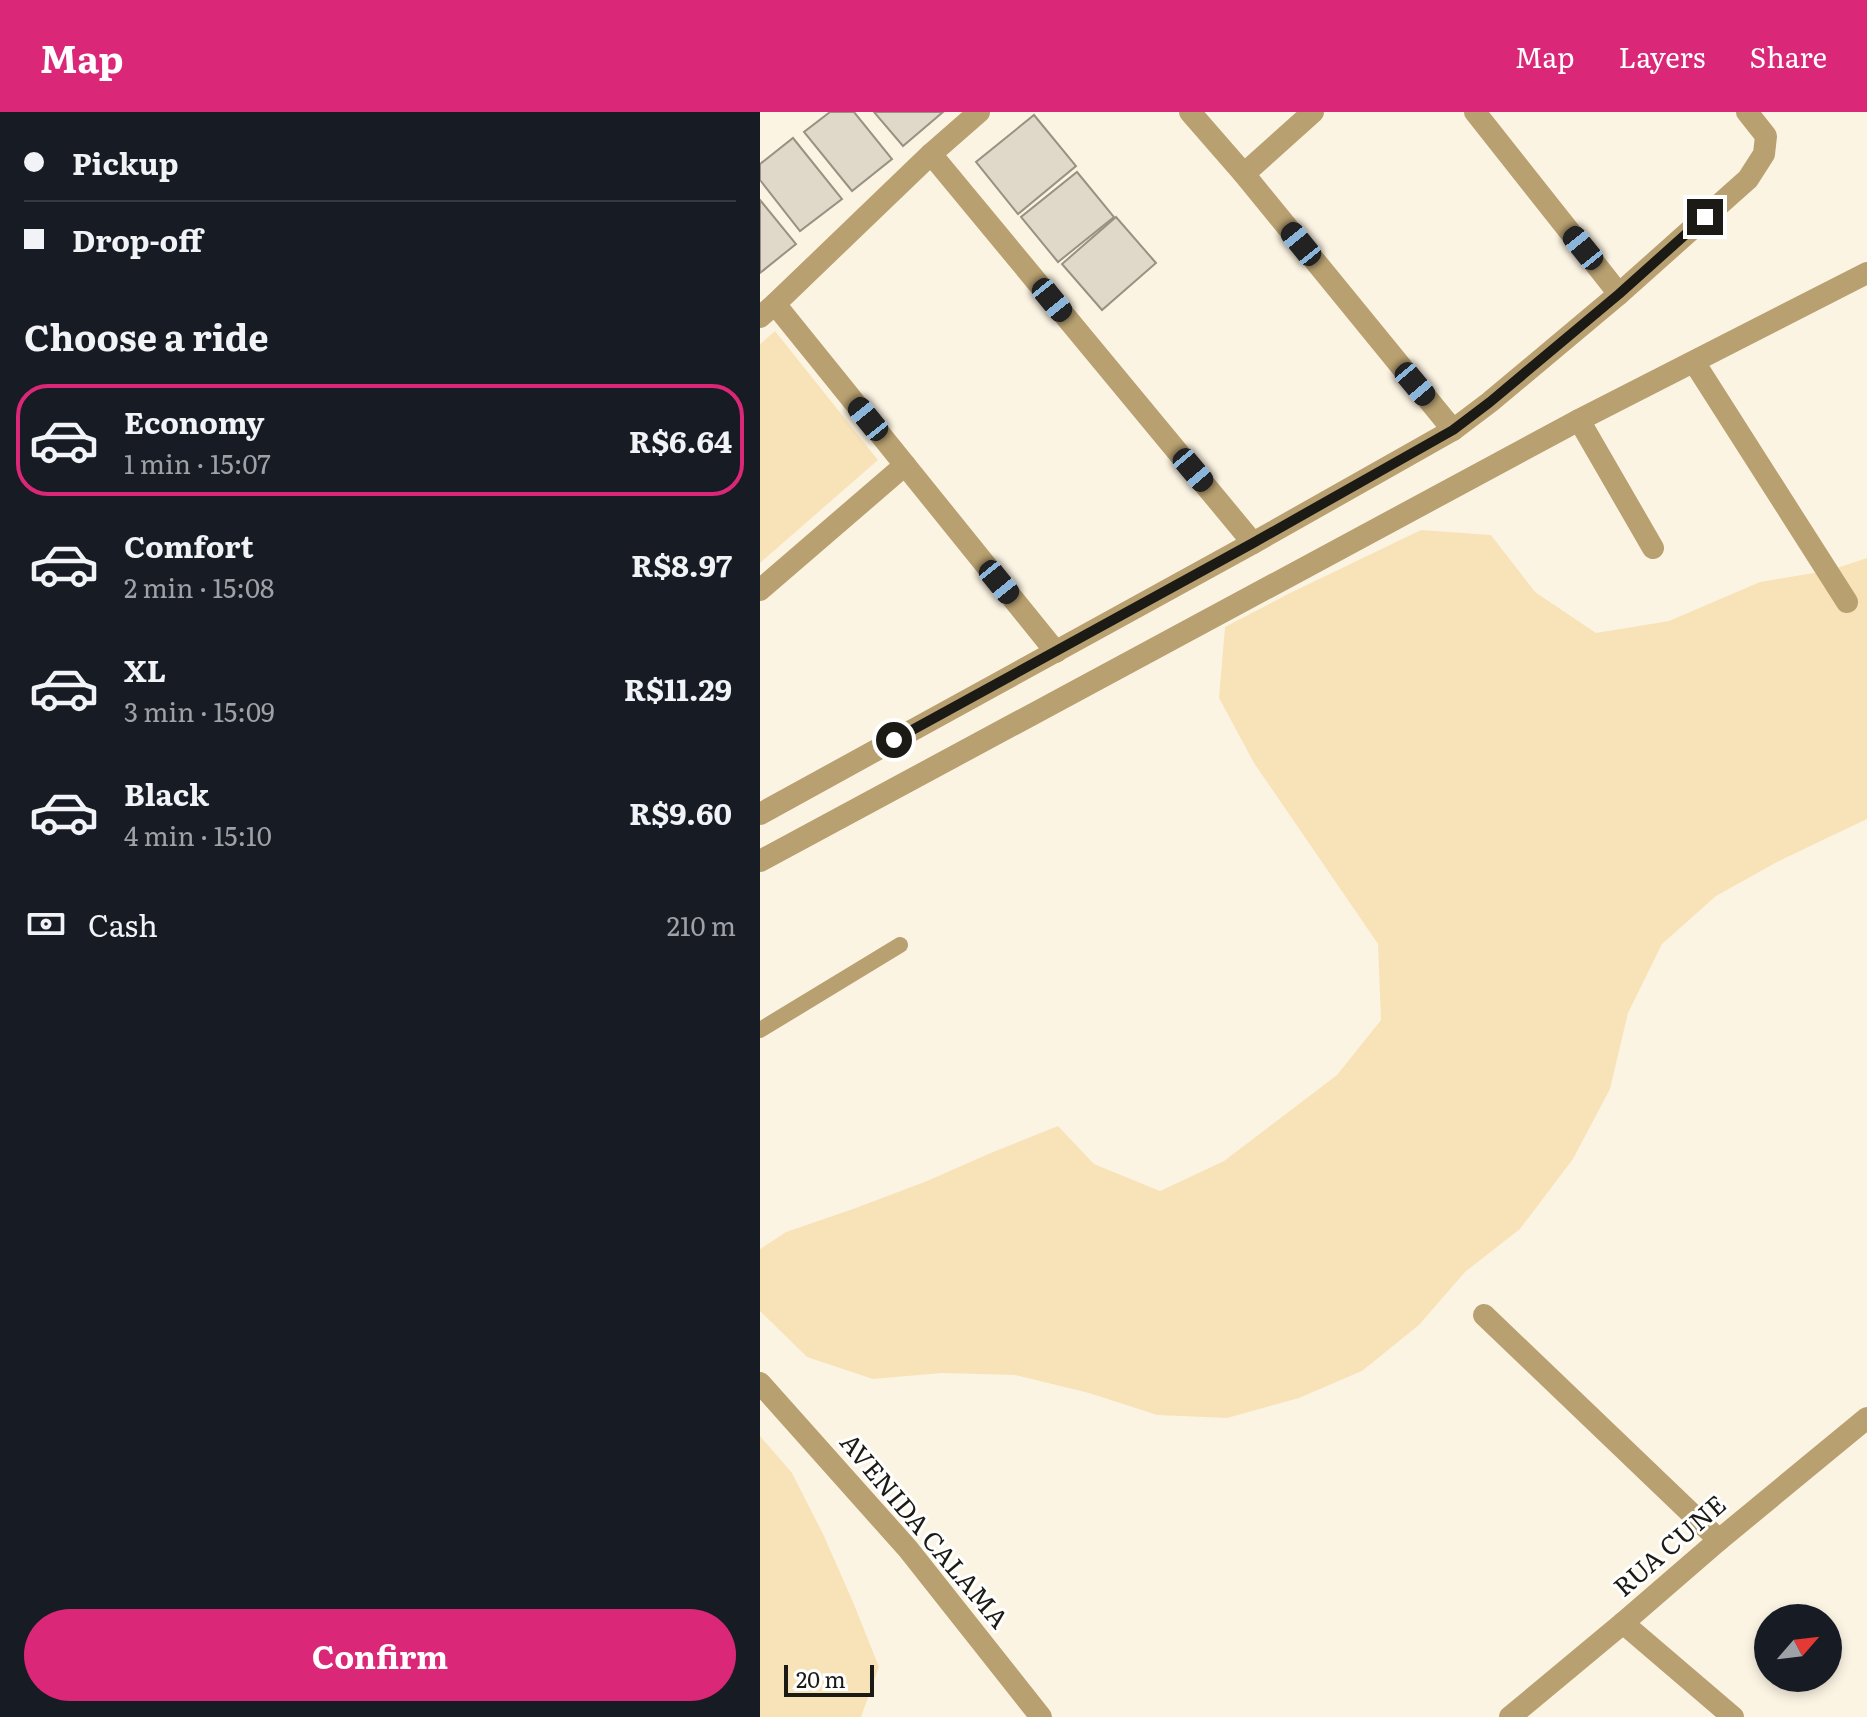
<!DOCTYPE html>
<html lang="en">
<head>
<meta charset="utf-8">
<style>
	:root { --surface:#171b24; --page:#242831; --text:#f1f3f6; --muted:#9ea1a6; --line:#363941; --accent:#db2777 }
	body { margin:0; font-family:Literata,serif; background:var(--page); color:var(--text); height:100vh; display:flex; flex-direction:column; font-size:30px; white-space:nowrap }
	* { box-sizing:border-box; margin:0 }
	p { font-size:26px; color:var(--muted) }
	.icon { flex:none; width:44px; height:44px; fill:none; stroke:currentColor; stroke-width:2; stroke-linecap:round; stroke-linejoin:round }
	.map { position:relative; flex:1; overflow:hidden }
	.details { display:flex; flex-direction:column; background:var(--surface); width:760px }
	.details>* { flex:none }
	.hud { display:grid; align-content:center; height:176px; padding:0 24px; background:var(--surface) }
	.needle { width:52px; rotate:62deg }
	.controls { position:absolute; left:994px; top:1492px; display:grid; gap:16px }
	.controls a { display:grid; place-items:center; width:88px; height:88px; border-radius:50%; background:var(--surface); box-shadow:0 4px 12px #0003; font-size:40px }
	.scale { position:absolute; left:24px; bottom:20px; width:90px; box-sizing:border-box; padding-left:8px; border:4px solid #1c1a14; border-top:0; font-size:22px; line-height:28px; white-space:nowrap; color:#1c1a14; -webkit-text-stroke:6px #fff; paint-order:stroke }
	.end { position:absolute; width:36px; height:36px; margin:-18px; border:10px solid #1c1a14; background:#fff; box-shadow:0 0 0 4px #fff }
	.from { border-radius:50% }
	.car { position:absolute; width:24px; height:48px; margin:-24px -12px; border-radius:10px; box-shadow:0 0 6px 2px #0007; background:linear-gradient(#222 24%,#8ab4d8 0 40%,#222 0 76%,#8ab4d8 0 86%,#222 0) }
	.hud b { display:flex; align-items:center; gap:28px; height:76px; font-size:30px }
	.hud b+b { border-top:2px solid var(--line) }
	.hud i { width:20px; height:20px; background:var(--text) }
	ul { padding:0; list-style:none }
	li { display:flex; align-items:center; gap:24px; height:112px; margin:0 16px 12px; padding:0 8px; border:4px solid transparent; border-radius:32px }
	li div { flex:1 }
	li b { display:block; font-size:30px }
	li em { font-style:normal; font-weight:700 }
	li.on { border-color:var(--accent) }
	li>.icon { width:72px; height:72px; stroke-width:1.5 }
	h2 { padding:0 24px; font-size:36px; line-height:96px }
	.pay { display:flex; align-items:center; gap:20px; height:88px; padding:0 24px; font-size:30px }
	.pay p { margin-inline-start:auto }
	.primary-button { display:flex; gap:16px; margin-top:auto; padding:16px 24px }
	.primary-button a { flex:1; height:92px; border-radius:48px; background:var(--accent); color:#fff; font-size:32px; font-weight:700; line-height:92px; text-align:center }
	header { display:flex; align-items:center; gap:48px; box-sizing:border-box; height:112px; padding:0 40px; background:var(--accent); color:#fff }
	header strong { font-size:38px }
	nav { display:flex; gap:44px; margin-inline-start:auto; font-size:28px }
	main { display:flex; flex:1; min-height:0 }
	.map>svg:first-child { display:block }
	.green { fill:#f8e3b9 }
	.building { fill:#e0d8c8; stroke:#999182; stroke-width:2 }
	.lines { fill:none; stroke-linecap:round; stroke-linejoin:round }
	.service { stroke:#b8a070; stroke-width:16 }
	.minor { stroke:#b8a070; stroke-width:22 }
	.tertiary { stroke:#b8a070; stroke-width:22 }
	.route { stroke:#1c1a14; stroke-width:10 }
	.labels { text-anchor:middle; stroke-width:6; stroke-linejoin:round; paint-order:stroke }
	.street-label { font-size:26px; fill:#1c1a14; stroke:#fff }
</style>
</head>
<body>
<header>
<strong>Map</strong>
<nav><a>Map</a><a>Layers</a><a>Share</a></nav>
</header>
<main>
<section class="details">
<div class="hud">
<b><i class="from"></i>Pickup</b>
<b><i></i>Drop-off</b>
</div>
<h2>Choose a ride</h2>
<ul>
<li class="on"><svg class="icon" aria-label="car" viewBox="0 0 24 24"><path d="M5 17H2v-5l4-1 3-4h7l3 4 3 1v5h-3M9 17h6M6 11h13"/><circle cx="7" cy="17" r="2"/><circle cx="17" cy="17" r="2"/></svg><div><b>Economy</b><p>1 min · 15:07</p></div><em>R$6.64</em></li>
<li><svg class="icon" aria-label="car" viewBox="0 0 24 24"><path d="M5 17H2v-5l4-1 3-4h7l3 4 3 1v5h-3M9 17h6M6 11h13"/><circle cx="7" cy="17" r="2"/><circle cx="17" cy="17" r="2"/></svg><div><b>Comfort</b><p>2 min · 15:08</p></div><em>R$8.97</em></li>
<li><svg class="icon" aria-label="car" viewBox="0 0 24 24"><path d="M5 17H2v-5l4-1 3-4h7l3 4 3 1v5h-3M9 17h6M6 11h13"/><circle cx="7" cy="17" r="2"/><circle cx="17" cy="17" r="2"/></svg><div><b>XL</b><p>3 min · 15:09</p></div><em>R$11.29</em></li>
<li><svg class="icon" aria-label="car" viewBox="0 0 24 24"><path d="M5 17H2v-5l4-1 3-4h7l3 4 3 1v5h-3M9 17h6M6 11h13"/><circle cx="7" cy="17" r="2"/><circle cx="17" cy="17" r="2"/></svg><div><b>Black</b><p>4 min · 15:10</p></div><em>R$9.60</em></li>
</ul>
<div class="pay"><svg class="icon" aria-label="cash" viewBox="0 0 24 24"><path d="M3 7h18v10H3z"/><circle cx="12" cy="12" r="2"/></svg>Cash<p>210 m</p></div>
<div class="primary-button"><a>Confirm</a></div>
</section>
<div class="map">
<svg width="1107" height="1605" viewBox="0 0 1107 1605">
	<rect width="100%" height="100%" fill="#fcf4e3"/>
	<g class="green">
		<polygon points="15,219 118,348 0,451 0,232"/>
		<polygon points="661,418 731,423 775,480 836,521 909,509 1000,470 1071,458 1107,446 1107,707 1019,749 956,784 902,832 868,901 850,977 813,1047 760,1117 705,1160 659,1213 602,1259 539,1286 467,1306 397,1303 329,1281 255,1263 182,1261 113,1267 47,1245 0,1199 0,1137 26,1120 93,1097 167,1069 233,1040 298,1014 334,1052 400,1079 464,1049 577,963 621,908 618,832 494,651 459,586 465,515 528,482"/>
		<polygon points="0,1324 32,1361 64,1424 93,1490 119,1555 101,1605 0,1605"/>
	</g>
	<g class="building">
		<polygon points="70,0 94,0 132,47 92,79 44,20"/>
		<polygon points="114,0 183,0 143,34"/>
		<polygon points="274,3 316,54 258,102 216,50"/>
		<polygon points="33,26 82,87 40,119 0,68 0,52"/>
		<polygon points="317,60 354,105 298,150 261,105"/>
		<polygon points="0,88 36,132 0,161"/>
		<polygon points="356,105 396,151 342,198 302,152"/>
	</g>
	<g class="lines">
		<polyline class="service" points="0,918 140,833"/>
		<g class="minor">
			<polyline points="430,0 484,62 693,318"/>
			<polyline points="715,0 859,182"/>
			<polyline points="171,42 493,431"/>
			<polyline points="484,62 553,0"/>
			<polyline points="15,192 296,540"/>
			<polyline points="0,205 15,192 171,42 219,0"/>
			<polyline points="934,250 1087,490"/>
			<polyline points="819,308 893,436"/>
			<polyline points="0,478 145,353"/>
			<polyline points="0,702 493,431 693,318 730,290 859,182 988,67 1004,42 1006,24 987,0"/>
			<polyline points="0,749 819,308 1107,161"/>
			<polyline points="724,1203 959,1428"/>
			<polyline points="863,1511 973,1605"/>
			<polyline points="750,1605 863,1511 959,1428 1107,1306"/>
		</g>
		<polyline class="tertiary" points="0,1271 148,1437 281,1605"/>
	</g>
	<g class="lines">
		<polyline class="route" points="134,628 493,431 693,318 730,290 859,182 945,105"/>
	</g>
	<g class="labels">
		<g class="street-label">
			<text transform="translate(164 1419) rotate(50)" y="9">AVENIDA CALAMA</text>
			<text transform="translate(910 1434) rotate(-41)" y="9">RUA CUNE</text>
		</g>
	</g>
</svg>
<div class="controls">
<a><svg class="needle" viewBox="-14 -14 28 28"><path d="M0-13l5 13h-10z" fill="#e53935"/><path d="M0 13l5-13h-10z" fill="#9ea1a6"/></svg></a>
</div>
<div class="scale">20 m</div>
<i class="end from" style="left:134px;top:628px"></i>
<i class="end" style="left:945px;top:105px"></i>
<i class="car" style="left:541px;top:132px;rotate:321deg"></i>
<i class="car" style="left:823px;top:136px;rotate:321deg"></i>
<i class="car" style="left:292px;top:188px;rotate:141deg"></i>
<i class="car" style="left:655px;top:272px;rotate:140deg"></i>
<i class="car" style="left:108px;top:307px;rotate:321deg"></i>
<i class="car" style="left:433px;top:358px;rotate:140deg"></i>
<i class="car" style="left:239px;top:470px;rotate:141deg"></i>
</div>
</main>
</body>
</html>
